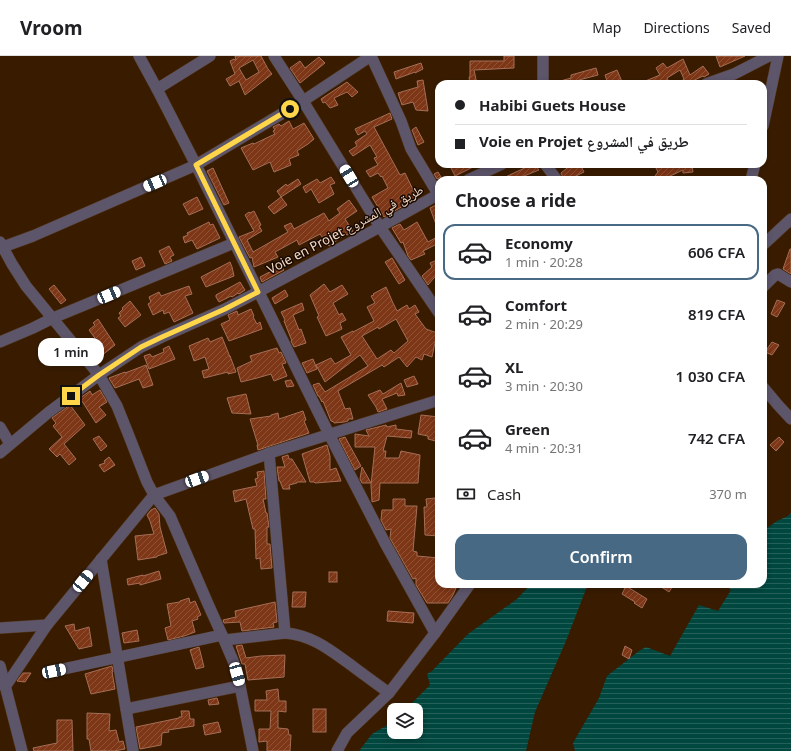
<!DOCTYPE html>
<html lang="en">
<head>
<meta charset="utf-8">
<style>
	:root { --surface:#fff; --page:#f2f2f2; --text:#202124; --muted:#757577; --line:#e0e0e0; --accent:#476983 }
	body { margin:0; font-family:"Noto Sans","Noto Naskh Arabic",sans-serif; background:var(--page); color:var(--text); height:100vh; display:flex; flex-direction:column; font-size:15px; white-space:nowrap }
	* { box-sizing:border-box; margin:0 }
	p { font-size:13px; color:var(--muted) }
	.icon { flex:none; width:22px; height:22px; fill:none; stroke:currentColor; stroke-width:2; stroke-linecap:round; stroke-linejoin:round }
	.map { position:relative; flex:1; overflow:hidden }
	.drawer { position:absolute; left:435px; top:120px; width:332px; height:412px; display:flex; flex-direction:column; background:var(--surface); border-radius:12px; box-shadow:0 2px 6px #0003 }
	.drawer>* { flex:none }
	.banner { position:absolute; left:435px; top:24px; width:332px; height:88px; border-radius:12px; box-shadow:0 2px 6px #0003; display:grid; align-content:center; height:88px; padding:0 20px; background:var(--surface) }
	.controls { position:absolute; left:387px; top:647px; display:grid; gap:8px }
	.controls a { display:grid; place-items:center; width:36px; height:36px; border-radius:8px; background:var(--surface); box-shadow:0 2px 6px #0003; font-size:20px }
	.end { position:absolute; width:18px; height:18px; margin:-9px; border:5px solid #ffd54a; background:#111; box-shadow:0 0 0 2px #111 }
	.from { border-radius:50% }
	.bubble { position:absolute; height:28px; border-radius:12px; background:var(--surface); box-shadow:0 2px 6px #0003; font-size:13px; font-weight:600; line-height:28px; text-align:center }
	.car { position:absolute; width:12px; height:24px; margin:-12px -6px; border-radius:5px; box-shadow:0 0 3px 1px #0007; background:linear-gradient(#fff 24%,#345 0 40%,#fff 0 76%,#345 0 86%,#fff 0) }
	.banner b { display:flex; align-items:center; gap:14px; height:38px; font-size:15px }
	.banner b+b { border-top:1px solid var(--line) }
	.banner i { width:10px; height:10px; background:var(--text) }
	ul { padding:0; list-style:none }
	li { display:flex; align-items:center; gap:12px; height:56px; margin:0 8px 6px; padding:0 12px; border:2px solid transparent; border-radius:12px }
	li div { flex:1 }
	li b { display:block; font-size:15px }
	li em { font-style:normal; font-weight:600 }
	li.selected { border-color:var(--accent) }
	li>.icon { width:36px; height:36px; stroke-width:1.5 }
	h2 { padding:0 20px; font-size:18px; line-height:48px }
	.pay { display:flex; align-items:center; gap:10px; height:44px; padding:0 20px; font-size:15px }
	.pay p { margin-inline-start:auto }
	.primary-button { display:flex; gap:8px; margin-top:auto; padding:8px 20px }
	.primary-button a { flex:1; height:46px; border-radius:12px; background:var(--accent); color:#fff; font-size:16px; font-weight:600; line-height:46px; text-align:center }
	header { display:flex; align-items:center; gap:24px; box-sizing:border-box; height:56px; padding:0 20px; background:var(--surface); border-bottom:1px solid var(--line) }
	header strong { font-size:19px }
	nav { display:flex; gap:22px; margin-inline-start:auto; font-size:14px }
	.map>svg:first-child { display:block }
	.water { fill:url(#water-rules) }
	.building { fill:url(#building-hatch); stroke:#a66e57; fill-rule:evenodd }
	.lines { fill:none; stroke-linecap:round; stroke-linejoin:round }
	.minor-casing { stroke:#53371c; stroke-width:12 }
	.minor { stroke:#5d556a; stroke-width:11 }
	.route { stroke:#ffd54a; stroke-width:5 }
	.labels { text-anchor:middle; stroke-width:3; stroke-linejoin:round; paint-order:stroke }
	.street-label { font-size:13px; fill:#f5dcc7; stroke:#190900 }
</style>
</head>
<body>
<header>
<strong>Vroom</strong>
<nav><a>Map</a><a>Directions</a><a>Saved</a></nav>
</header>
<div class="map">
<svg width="791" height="695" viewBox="0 0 791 695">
	<defs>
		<pattern id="water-rules" width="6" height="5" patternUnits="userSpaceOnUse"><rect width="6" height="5" fill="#00473f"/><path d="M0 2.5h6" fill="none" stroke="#266159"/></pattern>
		<pattern id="building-hatch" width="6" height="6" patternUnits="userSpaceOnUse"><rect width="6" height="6" fill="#7d3616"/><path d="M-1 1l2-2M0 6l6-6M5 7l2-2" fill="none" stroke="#905236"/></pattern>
	</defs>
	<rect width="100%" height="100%" fill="#391c00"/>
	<g class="water">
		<polygon points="791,457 791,695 575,695 573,687 599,642 607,620 639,595 646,591 670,600 699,549 718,555 731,534 725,528 763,528 763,475 777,465 788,460"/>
		<polygon points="531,528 588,528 566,585 535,656 526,695 359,695 372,678 391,667 394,664 394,676 416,676 416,654 405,654 430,629 427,618 432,615 468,578 517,543"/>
	</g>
	<g class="building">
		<path d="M235,0H261L268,13L272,18L245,39L239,25L230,30L226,23L235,18L230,5L234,3L235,4H236ZM253,4L259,16L246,24L239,12Z"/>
		<polygon points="504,0 514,0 514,12 474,14 477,28 470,28 469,21 470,21 470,5 504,5"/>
		<polygon points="716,0 745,0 720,11"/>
		<polygon points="319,1 325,7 300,27 290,12 300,5 305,12"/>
		<polygon points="683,3 690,19 703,10 709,18 704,21 703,20 686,28 678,28 684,23 680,14 667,22 670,28 638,28 660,19 656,12 663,7 667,12"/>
		<polygon points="421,7 423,13 415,17 415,16 396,23 394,16"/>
		<polygon points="596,12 598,19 579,24 580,28 557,28 557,26 571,22 571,19"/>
		<polygon points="617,14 623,28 608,28 605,19"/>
		<polygon points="423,24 428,55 416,54 413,46 402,49 398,37 418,31 417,25"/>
		<polygon points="347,26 358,36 352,41 347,36 334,42 338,49 330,52 325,46 323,47 321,43"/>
		<polygon points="390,57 392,63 374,71 400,119 405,117 417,142 384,161 372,141 388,132 382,120 381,121 378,117 370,121 366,115 378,109 374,102 377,101 370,89 353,100 349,95 357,90 355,86 367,78 365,75 358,79 355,73"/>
		<polygon points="289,65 293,73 304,67 314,83 308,88 297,95 299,99 289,103 291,109 274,116 270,106 253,114 241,92 253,87 254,88 275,78 273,75 275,74 273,71 279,68 281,70"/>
		<polygon points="416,71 424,86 418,89 412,74"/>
		<polygon points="449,108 479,108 455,120"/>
		<polygon points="533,108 534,108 539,114 514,124 499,124"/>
		<polygon points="572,108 580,108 584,116 568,124 564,124 561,117"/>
		<polygon points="654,108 694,108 692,109 693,116 683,117 683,114 668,121 669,124 652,124 658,116"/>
		<polygon points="213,112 229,147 224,149 207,115"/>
		<polygon points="438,116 441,121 437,123 434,118"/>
		<polygon points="331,121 335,127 330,129 334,138 319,147 311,133 306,137 303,131 317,123 320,127"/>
		<polygon points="298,123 301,128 281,141 277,135 286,128 287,130"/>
		<polygon points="197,141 203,153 189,159 183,148"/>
		<polygon points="281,141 287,149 274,158 268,151"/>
		<polygon points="349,144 357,155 345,163 353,175 347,179 346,178 329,190 320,178 299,189 297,184 275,196 278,201 254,211 252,201 250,202 239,181 254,175 245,159 249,156 250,157 254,155 261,169 259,170 262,175 247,184 253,196 288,176 284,170 291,167 294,173 324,157 329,165 340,157 337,153"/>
		<polygon points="436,149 439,156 438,174 430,152"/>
		<polygon points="209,166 210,169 213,168 220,182 197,193 192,184 185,187 183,181 188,179 187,177"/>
		<polygon points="417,166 428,186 439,180 439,187 423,195 425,198 411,204 408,200 403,186 401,187 392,172 400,168 404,174"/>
		<polygon points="169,190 174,199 170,201 172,205 165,208 159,195"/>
		<polygon points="790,193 791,193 791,218 783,213"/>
		<polygon points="141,201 145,210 136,214 132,205"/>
		<polygon points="392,202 405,224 399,228 385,206"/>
		<polygon points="437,204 439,208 439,216 428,229 422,220 432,211 430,207"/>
		<polygon points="230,206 232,211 234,220 206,231 201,221"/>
		<polygon points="281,210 284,214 262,226 260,221"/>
		<polygon points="240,226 245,234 239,238 238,237 232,241 231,240 219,246 216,241 216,239"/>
		<polygon points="324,228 330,236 342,229 348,238 333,247 339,259 342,257 346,264 340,267 342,273 326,280 317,261 319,260 310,239"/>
		<polygon points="54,229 66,244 61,248 49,233"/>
		<polygon points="189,230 192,238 185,240 193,257 174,266 169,256 164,258 163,254 153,259 148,248 151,246 149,241 159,236 161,240"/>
		<path d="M386,231L393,247L397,255L407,249L409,253L415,249L419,256L415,258L426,273L437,277L432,301L424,298L422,304L416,301L407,311L399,301L384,311L382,309L338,335L345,353L350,352L353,363H348V365L344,366L334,367V366L331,365L323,345L322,346L319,340H318L313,329L319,327L325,336L368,310L360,299L325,326L316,309L331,302L335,308L351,299L341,281L353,275V276L374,265L367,251L375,247L371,240L374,239L373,238ZM396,263L408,285L394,297L391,294L377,303L362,280L378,271L379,273Z"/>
		<polygon points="285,234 288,240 275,248 272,242"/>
		<polygon points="777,244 785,247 777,261 771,258"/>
		<polygon points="130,245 141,259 125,271 118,262 121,260 119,257 123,253 122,252"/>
		<polygon points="302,247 304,254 293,259 299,274 301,273 306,287 294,291 291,285 292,285 284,265 285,264 281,256"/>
		<polygon points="251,253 254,260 253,261 257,268 260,266 262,273 229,285 221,268 230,264 228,259 237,255 238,259"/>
		<polygon points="98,263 115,289 101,300 95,292 100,289 89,274 95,269 93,267"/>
		<polygon points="222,281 230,301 230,300 236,316 228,318 228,316 204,322 202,315 209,313 205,301 194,305 189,290 208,282 210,286"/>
		<polygon points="772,286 779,289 772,299 765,296"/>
		<polygon points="169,290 175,303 149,313 144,300 150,298 152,301 164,296 163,293"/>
		<polygon points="277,292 279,297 281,296 286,307 282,308 287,320 274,325 271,318 257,322 241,326 237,312 252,305 250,300"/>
		<polygon points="313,303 317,313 307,317 302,307"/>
		<polygon points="146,309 153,329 143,332 139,323 115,332 109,322 125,316 125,317"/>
		<polygon points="414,320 418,328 407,331 404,324"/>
		<polygon points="291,324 294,330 287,331 285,325"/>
		<polygon points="401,327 405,339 398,340 397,337 382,343 387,353 378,356 376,351 368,339 380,334 383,338"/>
		<polygon points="100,334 107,346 99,351 106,359 96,367 80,342 90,335 92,339"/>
		<polygon points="246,338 251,358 232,357 227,342"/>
		<polygon points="70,349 85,369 64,388 76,403 69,409 60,398 57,401 49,393 62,381 53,370 56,367 52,362"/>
		<polygon points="303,355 306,364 304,365 309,377 258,394 257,389 258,389 250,363 271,360 271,359 278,357 279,363"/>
		<polygon points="421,359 439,361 439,386 428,383 428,380 418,378"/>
		<polygon points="386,369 387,371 396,369 396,373 412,375 411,382 387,380 383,395 386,395 385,402 399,402 401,395 420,399 418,427 380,427 379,444 372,446 371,429 375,391 355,391 355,378 369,380 366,374"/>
		<polygon points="99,380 107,390 101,395 93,383"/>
		<polygon points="345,381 361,410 355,414 339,383"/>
		<polygon points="779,381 784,386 776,395 770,389"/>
		<polygon points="327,389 330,400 330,414 336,412 341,425 315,427 314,426 310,426 302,398"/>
		<polygon points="288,399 289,403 292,403 306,426 297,426 297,427 289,429 290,433 283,433 280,425 279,425 277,411 285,411 282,401"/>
		<polygon points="109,401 115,409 104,416 99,409 105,407 104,405"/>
		<polygon points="362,411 371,427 362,427 360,423"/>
		<polygon points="264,415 266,443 263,443 266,457 267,457 269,471 267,471 267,488 270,488 272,512 261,513 260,502 256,503 255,473 253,473 246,443 235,446 233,435 257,430 255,423 258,422 257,416"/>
		<polygon points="435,442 436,459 439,454 439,480 425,479 424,451 427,451 426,443"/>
		<polygon points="393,443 405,443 405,450 417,450 413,495 417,496 417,500 439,502 439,528 451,528 451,532 456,532 453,539 448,547 427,547 416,529 416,522 413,523 391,484 390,482 391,473 386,474 381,464 382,454 393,454"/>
		<polygon points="155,452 159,458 160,471 167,497 157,500 157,501 138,504 135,480 154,478 150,465 147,459 151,454"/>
		<polygon points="159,515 161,523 140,529 140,527 128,529 127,523 143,519 143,520"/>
		<rect x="329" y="516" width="8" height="10"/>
		<polygon points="657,528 674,528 669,536"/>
		<polygon points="626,530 647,543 642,552 634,547 635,546 622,538"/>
		<polygon points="293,536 306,536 305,551 292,551"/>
		<polygon points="189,542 190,547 195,545 201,559 197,561 198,563 192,565 195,576 184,580 168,584 165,572 171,570 167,548 180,546 180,545"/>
		<polygon points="275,546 277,566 273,567 274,571 242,575 240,566 224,567 223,564 236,561 235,555"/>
		<polygon points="388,555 414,557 413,567 387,565"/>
		<polygon points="74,568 75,575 89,571 92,590 79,593 65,570"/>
		<polygon points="137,574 139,585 124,587 122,577"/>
		<polygon points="242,589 246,602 261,600 285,599 284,621 248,624 245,608 242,608 236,590"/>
		<polygon points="625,590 632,594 629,603 622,599"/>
		<polygon points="199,591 204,611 196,613 190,594"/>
		<polygon points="112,610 113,616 112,616 115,633 91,638 85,618"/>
		<polygon points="23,617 31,617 25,626 17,625"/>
		<polygon points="278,633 279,645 286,645 286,656 278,655 278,672 288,673 289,679 291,679 290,695 267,695 267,685 259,686 259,673 270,673 271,655 255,655 255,644 267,644 266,635"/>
		<polygon points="217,642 219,648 209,649 208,644"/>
		<rect x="313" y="653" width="13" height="23"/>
		<polygon points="181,655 189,655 190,663 194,663 194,670 168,674 169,676 162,677 161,689 140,693 136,671 179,662 179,661 182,661"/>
		<polygon points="87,657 110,658 109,675 116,674 119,686 123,685 125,693 114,695 105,695 105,694 99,695 91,695 89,683 87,683"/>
		<polygon points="57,664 72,664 73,695 34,695 33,692 57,687"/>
		<polygon points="218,666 221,676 205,679 203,669"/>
	</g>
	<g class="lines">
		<g class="minor-casing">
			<g id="minor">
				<polyline points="139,0 157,33 196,109 329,378 385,487 435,577"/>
				<polyline points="274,0 303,45 380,171 439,257"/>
				<polyline points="371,0 401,65 411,93 438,138"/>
				<polyline points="543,0 543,28"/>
				<polyline points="706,28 734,18 769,0"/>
				<polyline points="157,33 210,0"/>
				<polyline points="763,70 778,0"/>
				<polyline points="545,108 557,124"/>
				<polyline points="468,124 502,108"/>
				<polyline points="751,124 755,108"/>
				<polyline points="0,186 12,208 26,230 99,319 117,350 129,380 147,426 154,439 170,460 208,548 222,579 234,607 240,630 253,695"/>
				<polyline points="763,189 791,163"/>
				<polyline points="0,192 33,180 196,109 303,45 371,0"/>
				<polyline points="763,231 775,219 778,218 791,226"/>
				<polyline points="0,286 33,272 53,262 234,187"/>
				<polyline points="763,331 778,349 791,363"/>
				<polyline points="0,371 10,388"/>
				<polyline points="0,397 49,356 99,319 141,291 162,281 225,253 258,236 380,171 439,138"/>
				<polyline points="269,397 285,577"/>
				<polyline points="101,503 133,695"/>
				<polyline points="0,572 47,569"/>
				<path d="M225,584L285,577C312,579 330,594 351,609C364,619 377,628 389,637"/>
				<polyline points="0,610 22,695"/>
				<polyline points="54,615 222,579"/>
				<polyline points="5,631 47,569 154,439 273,396 439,344"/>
				<polyline points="126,653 240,630"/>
				<polyline points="337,695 347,677 389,637 435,577 470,528"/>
			</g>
		</g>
		<use href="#minor" class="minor"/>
	</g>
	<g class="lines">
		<polyline class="route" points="71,340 99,319 141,291 162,281 225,253 258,236 196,109 290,53"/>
	</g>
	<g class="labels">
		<g class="street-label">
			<text transform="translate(345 173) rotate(-28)" y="5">Voie en Projet طريق في المشروع</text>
		</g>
	</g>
</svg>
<div class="controls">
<a><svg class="icon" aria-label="layers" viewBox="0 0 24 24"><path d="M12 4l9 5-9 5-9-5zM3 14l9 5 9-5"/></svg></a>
</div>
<i class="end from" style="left:290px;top:53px"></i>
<i class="end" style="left:71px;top:340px"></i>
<div class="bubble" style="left:38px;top:282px;width:66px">1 min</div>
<i class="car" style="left:349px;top:120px;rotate:329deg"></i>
<i class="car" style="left:155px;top:127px;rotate:247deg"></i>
<i class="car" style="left:109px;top:239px;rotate:67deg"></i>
<i class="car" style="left:197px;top:423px;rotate:70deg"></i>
<i class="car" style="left:83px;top:525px;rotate:39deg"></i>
<i class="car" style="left:54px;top:615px;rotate:78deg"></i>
<i class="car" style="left:237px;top:618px;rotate:164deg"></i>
<div class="banner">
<b><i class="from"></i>Habibi Guets House</b>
<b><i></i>Voie en Projet طريق في المشروع</b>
</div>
<section class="drawer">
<h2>Choose a ride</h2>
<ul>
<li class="selected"><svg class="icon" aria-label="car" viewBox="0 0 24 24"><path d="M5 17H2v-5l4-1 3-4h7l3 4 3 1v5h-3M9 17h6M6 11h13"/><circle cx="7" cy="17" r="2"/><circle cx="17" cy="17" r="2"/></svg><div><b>Economy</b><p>1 min · 20:28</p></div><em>606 CFA</em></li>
<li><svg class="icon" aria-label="car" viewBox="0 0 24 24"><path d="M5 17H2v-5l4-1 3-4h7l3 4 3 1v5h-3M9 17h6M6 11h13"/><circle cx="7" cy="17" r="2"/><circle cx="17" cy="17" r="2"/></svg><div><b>Comfort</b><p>2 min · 20:29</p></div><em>819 CFA</em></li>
<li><svg class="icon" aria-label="car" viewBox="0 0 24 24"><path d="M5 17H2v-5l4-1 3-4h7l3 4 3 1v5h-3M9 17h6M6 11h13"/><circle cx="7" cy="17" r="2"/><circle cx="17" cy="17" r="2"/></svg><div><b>XL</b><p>3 min · 20:30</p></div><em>1 030 CFA</em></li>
<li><svg class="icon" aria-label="car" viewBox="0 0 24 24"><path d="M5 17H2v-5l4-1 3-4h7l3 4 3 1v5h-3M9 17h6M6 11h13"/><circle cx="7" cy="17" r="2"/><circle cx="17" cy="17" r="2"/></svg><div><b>Green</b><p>4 min · 20:31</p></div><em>742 CFA</em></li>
</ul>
<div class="pay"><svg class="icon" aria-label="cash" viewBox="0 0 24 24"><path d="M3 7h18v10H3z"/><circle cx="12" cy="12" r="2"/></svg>Cash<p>370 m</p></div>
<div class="primary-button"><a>Confirm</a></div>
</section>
</div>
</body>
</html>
